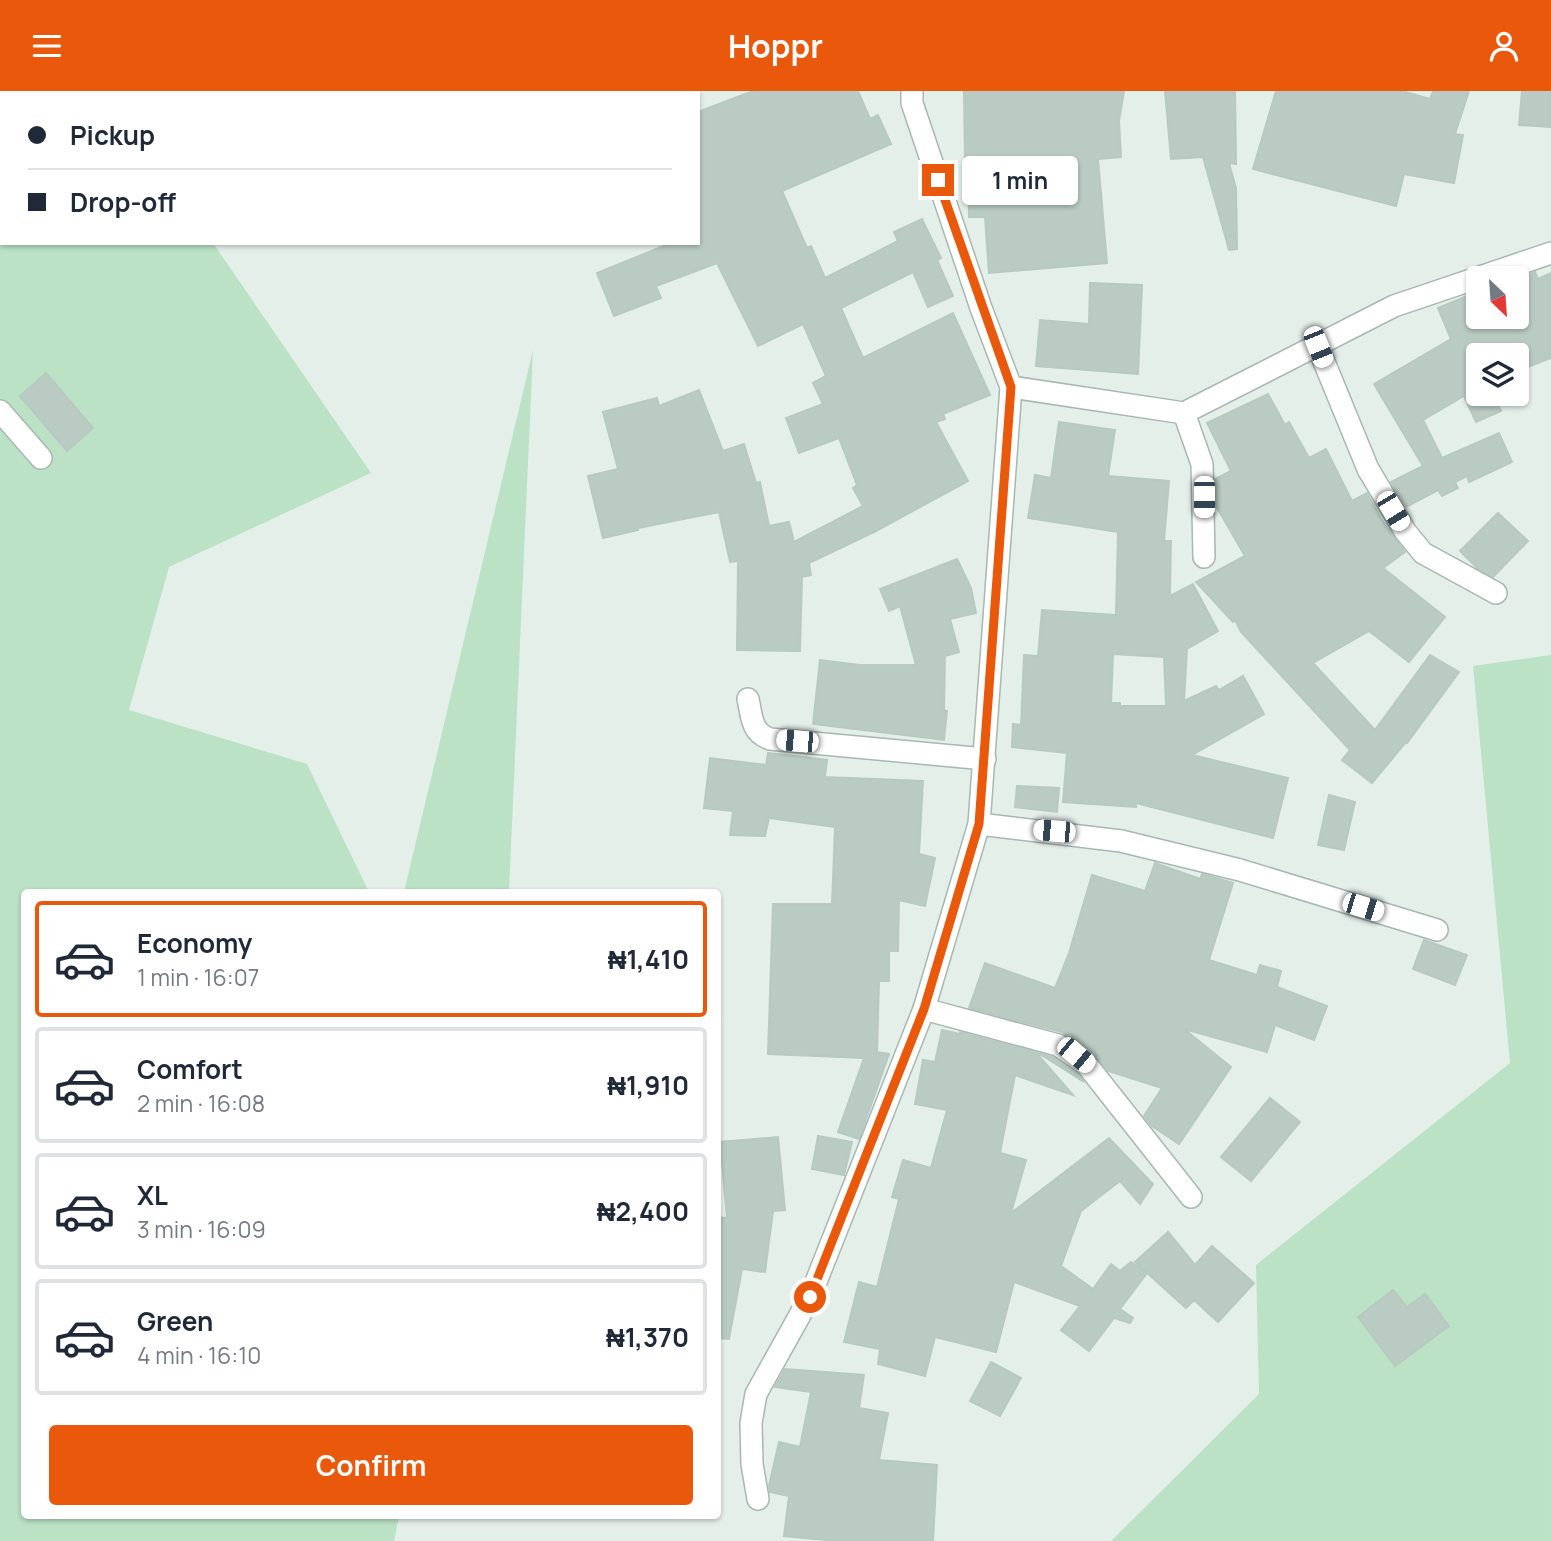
<!DOCTYPE html>
<html lang="en">
<head>
<meta charset="utf-8">
<style>
	:root { --surface:#fff; --page:#f2f2f3; --text:#1f2937; --muted:#747a83; --line:#e0e1e3; --accent:#ea580c }
	body { margin:0; font-family:Manrope,sans-serif; background:var(--page); color:var(--text); height:100vh; display:flex; flex-direction:column; font-size:26px; white-space:nowrap }
	* { box-sizing:border-box; margin:0 }
	p { font-size:23px; color:var(--muted) }
	.icon { flex:none; width:38px; height:38px; fill:none; stroke:currentColor; stroke-width:2; stroke-linecap:round; stroke-linejoin:round }
	.map { position:relative; flex:1; overflow:hidden }
	.side { position:absolute; left:21px; top:798px; width:700px; height:630px; display:flex; flex-direction:column; background:var(--surface); border-radius:7px; box-shadow:0 2px 5px #0004 }
	.side>* { flex:none }
	.banner { position:absolute; left:0px; top:0px; width:700px; height:154px; box-shadow:0 2px 5px #0004; display:grid; align-content:center; height:154px; padding:0 28px; background:var(--surface) }
	.needle { width:46px; rotate:155deg }
	.controls { position:absolute; left:1466px; top:175px; display:grid; gap:14px }
	.controls a { display:grid; place-items:center; width:63px; height:63px; border-radius:7px; background:var(--surface); box-shadow:0 2px 5px #0004; font-size:35px }
	.end { position:absolute; width:32px; height:32px; margin:-16px; border:9px solid #ea580c; background:#fff; box-shadow:0 0 0 4px #fff }
	.from { border-radius:50% }
	.bubble { position:absolute; height:49px; border-radius:7px; background:var(--surface); box-shadow:0 2px 5px #0004; font-size:23px; font-weight:700; line-height:49px; text-align:center }
	.car { position:absolute; width:21px; height:42px; margin:-21px -10px; border-radius:9px; box-shadow:0 0 5px 2px #0007; background:linear-gradient(#fff 24%,#345 0 40%,#fff 0 76%,#345 0 86%,#fff 0) }
	.banner b { display:flex; align-items:center; gap:24px; height:66px; font-size:26px }
	.banner b+b { border-top:2px solid var(--line) }
	.banner i { width:18px; height:18px; background:var(--text) }
	ul { padding:12px 0 0; list-style:none }
	li { display:flex; align-items:center; gap:21px; height:116px; margin:0 14px 10px; padding:0 14px; border:4px solid var(--line); border-radius:7px }
	li div { flex:1 }
	li b { display:block; font-size:26px }
	li em { font-style:normal; font-weight:700 }
	li.current { border-color:var(--accent) }
	li>.icon { width:63px; height:63px; stroke-width:1.5 }
	.button { display:flex; gap:14px; margin-top:auto; padding:14px 28px }
	.button a { flex:1; height:80px; border-radius:7px; background:var(--accent); color:#fff; font-size:28px; font-weight:700; line-height:80px; text-align:center }
	header { display:flex; justify-content:space-between; align-items:center; height:91px; padding:0 28px; background:var(--accent); color:#fff; font-size:32px; font-weight:700 }
	.map>svg:first-child { display:block }
	.green { fill:#bbe2c5 }
	.building { fill:#b9cbc3; stroke:#b6cac1; stroke-width:2; fill-rule:evenodd }
	.lines { fill:none; stroke-linecap:round; stroke-linejoin:round }
	.street-casing { stroke:#a6b8b1; stroke-width:24 }
	.street { stroke:#fff; stroke-width:21 }
	.route { stroke:#ea580c; stroke-width:9 }
</style>
</head>
<body>
<header><svg class="icon" aria-label="menu" viewBox="0 0 24 24"><path d="M4 6h16M4 12h16M4 18h16"/></svg>Hoppr<svg class="icon" aria-label="person" viewBox="0 0 24 24"><circle cx="12" cy="8" r="4"/><path d="M4 21q1-7 8-7t8 7"/></svg></header>
<div class="map">
<svg width="1551" height="1450" viewBox="0 0 1551 1450">
	<rect width="100%" height="100%" fill="#e5efea"/>
	<g class="green">
		<polygon points="0,0 29,2 2,2 2,152 213,152 371,382 169,476 129,619 307,673 369,801 24,802 24,1424 399,1425 394,1450 0,1450"/>
		<polygon points="533,259 509,801 404,801"/>
		<polygon points="1551,564 1551,1450 1111,1450 1259,1303 1256,1174 1510,972 1473,575"/>
	</g>
	<g class="building">
		<polygon points="753,0 858,0 870,28 878,24 891,53 782,100 807,157 811,155 825,187 898,150 894,141 922,128 941,167 937,169 953,205 928,216 913,181 841,217 863,267 953,222 990,304 943,323 945,328 936,331 968,390 876,440 809,472 811,484 802,486 800,560 737,559 738,470 730,471 719,421 638,437 638,439 603,447 588,385 618,378 603,321 657,307 659,315 699,299 723,360 744,353 756,392 760,391 769,435 789,431 794,451 863,415 853,397 857,394 839,347 799,362 786,327 823,313 813,292 826,285 803,233 758,255 717,172 656,195 661,207 614,225 597,182 671,152 698,152 698,21"/>
		<polygon points="964,0 1124,0 1119,30 1121,66 1098,68 1107,172 989,182 985,126 969,126 968,70 965,70"/>
		<polygon points="1165,0 1235,0 1236,73 1229,72 1236,97 1237,158 1229,159 1203,66 1171,68"/>
		<polygon points="1276,0 1402,0 1430,8 1433,0 1469,0 1455,43 1463,44 1454,92 1404,83 1396,115 1253,78"/>
		<polygon points="1522,0 1551,0 1551,36 1519,34"/>
		<polygon points="1535,181 1538,188 1551,182 1551,267 1517,280 1517,264 1479,264 1479,303 1493,303 1501,320 1476,331 1464,305 1423,329 1442,367 1499,342 1512,371 1469,391 1467,385 1455,391 1458,397 1442,405 1438,399 1406,416 1391,391 1423,375 1374,293 1451,248 1438,217 1479,200 1479,226 1517,226 1517,188"/>
		<polygon points="1090,192 1142,194 1138,283 1036,275 1040,229 1089,233"/>
		<polygon points="46,282 93,337 67,360 20,305"/>
		<polygon points="1268,303 1285,334 1289,331 1309,367 1326,358 1352,410 1367,402 1381,428 1405,461 1383,477 1445,526 1409,571 1369,540 1313,572 1375,639 1430,564 1459,581 1407,652 1406,651 1372,692 1342,669 1350,659 1241,541 1235,529 1233,531 1196,491 1245,465 1216,415 1215,388 1231,380 1207,332"/>
		<path d="M1059,331L1115,339L1108,385L1169,390L1164,450H1171L1170,505L1193,493L1218,540L1187,558L1184,610L1216,595L1219,599L1243,585L1264,623L1192,664L1288,687L1273,747L1136,712V716L1063,711L1067,662L1012,656L1013,633L1021,634L1024,564L1038,565L1042,519L1116,524L1118,441L1028,427L1035,384L1051,387ZM1113,563L1164,566L1166,615H1120V612H1111Z"/>
		<polygon points="1498,422 1528,450 1493,486 1477,477 1460,460"/>
		<polygon points="957,468 971,497 976,522 950,528 959,561 945,565 944,619 947,620 944,649 813,633 820,569 860,574 916,574 900,515 889,520 880,498"/>
		<polygon points="768,662 827,669 825,686 923,690 919,763 935,767 925,815 899,809 898,860 889,860 889,890 879,890 877,961 889,963 859,1048 838,1041 864,967 768,963 773,813 832,813 835,736 769,727 765,745 730,744 733,720 704,717 710,667 766,674"/>
		<polygon points="1017,695 1059,697 1057,721 1015,716"/>
		<polygon points="1329,704 1355,711 1344,759 1318,754"/>
		<polygon points="1155,772 1200,788 1202,783 1233,792 1209,869 1257,884 1260,874 1281,880 1277,896 1327,915 1314,949 1275,934 1267,961 1184,938 1231,976 1179,1053 1152,1035 1144,1025 1162,997 1108,980 1095,963 1062,941 969,917 985,872 1055,897 1069,862 1092,784 1145,800"/>
		<polygon points="1424,849 1467,864 1455,894 1413,878"/>
		<polygon points="942,939 960,943 960,941 1052,966 1078,984 1084,991 1040,963 1039,965 1073,1004 1015,984 1000,1062 1026,1069 1011,1122 1109,1047 1153,1093 1140,1113 1120,1090 1081,1120 1061,1175 1093,1198 1111,1173 1120,1180 1131,1171 1147,1182 1120,1218 1133,1227 1130,1232 1114,1227 1089,1260 1061,1239 1080,1215 1014,1191 996,1261 935,1246 925,1285 878,1273 880,1258 844,1251 859,1191 877,1196 899,1108 892,1106 903,1069 931,1077 947,1019 915,1013 923,969 935,971"/>
		<polygon points="1270,1007 1300,1031 1251,1090 1221,1066"/>
		<polygon points="818,1045 852,1051 844,1084 812,1078"/>
		<polygon points="778,1046 785,1119 773,1120 765,1181 742,1178 729,1248 718,1247 718,1126 727,1127 720,1051"/>
		<polygon points="1168,1141 1195,1174 1212,1155 1254,1192 1218,1231 1194,1209 1186,1217 1135,1171"/>
		<polygon points="1393,1199 1407,1216 1425,1203 1449,1235 1395,1275 1358,1226"/>
		<polygon points="991,1271 1021,1287 1000,1325 970,1310"/>
		<polygon points="785,1278 864,1284 859,1317 888,1322 879,1369 937,1374 933,1450 836,1450 784,1445 789,1405 770,1401 769,1395 779,1351 800,1356 811,1301 775,1296"/>
	</g>
	<g class="lines">
		<g class="street-casing">
			<g id="street">
				<polyline points="1318,256 1368,378 1405,440 1423,462 1496,502"/>
				<polyline points="1011,296 1184,322 1394,215 1551,162"/>
				<polyline points="0,320 41,367"/>
				<polyline points="1184,322 1202,373 1204,466"/>
				<path d="M748,608C752,626 751,641 770,648L985,668"/>
				<polyline points="979,733 1121,750 1240,779 1437,839"/>
				<polyline points="924,918 1058,954 1087,974 1191,1106"/>
				<polyline points="758,1408 752,1373 751,1332 756,1303 810,1206 924,918 979,733 1011,296 981,217 912,12 912,0"/>
			</g>
		</g>
		<use href="#street" class="street"/>
	</g>
	<g class="lines">
		<polyline class="route" points="810,1206 924,918 979,733 1011,296 938,89"/>
	</g>
</svg>
<div class="controls">
<a><svg class="needle" viewBox="-14 -14 28 28"><path d="M0-13l5 13h-10z" fill="#e53935"/><path d="M0 13l5-13h-10z" fill="#747a83"/></svg></a>
<a><svg class="icon" aria-label="layers" viewBox="0 0 24 24"><path d="M12 4l9 5-9 5-9-5zM3 14l9 5 9-5"/></svg></a>
</div>
<i class="end from" style="left:810px;top:1206px"></i>
<i class="end" style="left:938px;top:89px"></i>
<div class="bubble" style="left:962px;top:65px;width:116px">1 min</div>
<i class="car" style="left:1318px;top:256px;rotate:158deg"></i>
<i class="car" style="left:1204px;top:406px;rotate:180deg"></i>
<i class="car" style="left:1393px;top:420px;rotate:149deg"></i>
<i class="car" style="left:797px;top:650px;rotate:275deg"></i>
<i class="car" style="left:1054px;top:740px;rotate:275deg"></i>
<i class="car" style="left:1363px;top:816px;rotate:107deg"></i>
<i class="car" style="left:1076px;top:964px;rotate:130deg"></i>
<div class="banner">
<b><i class="from"></i>Pickup</b>
<b><i></i>Drop-off</b>
</div>
<section class="side">
<ul>
<li class="current"><svg class="icon" aria-label="car" viewBox="0 0 24 24"><path d="M5 17H2v-5l4-1 3-4h7l3 4 3 1v5h-3M9 17h6M6 11h13"/><circle cx="7" cy="17" r="2"/><circle cx="17" cy="17" r="2"/></svg><div><b>Economy</b><p>1 min · 16:07</p></div><em>₦1,410</em></li>
<li><svg class="icon" aria-label="car" viewBox="0 0 24 24"><path d="M5 17H2v-5l4-1 3-4h7l3 4 3 1v5h-3M9 17h6M6 11h13"/><circle cx="7" cy="17" r="2"/><circle cx="17" cy="17" r="2"/></svg><div><b>Comfort</b><p>2 min · 16:08</p></div><em>₦1,910</em></li>
<li><svg class="icon" aria-label="car" viewBox="0 0 24 24"><path d="M5 17H2v-5l4-1 3-4h7l3 4 3 1v5h-3M9 17h6M6 11h13"/><circle cx="7" cy="17" r="2"/><circle cx="17" cy="17" r="2"/></svg><div><b>XL</b><p>3 min · 16:09</p></div><em>₦2,400</em></li>
<li><svg class="icon" aria-label="car" viewBox="0 0 24 24"><path d="M5 17H2v-5l4-1 3-4h7l3 4 3 1v5h-3M9 17h6M6 11h13"/><circle cx="7" cy="17" r="2"/><circle cx="17" cy="17" r="2"/></svg><div><b>Green</b><p>4 min · 16:10</p></div><em>₦1,370</em></li>
</ul>
<div class="button"><a>Confirm</a></div>
</section>
</div>
</body>
</html>
